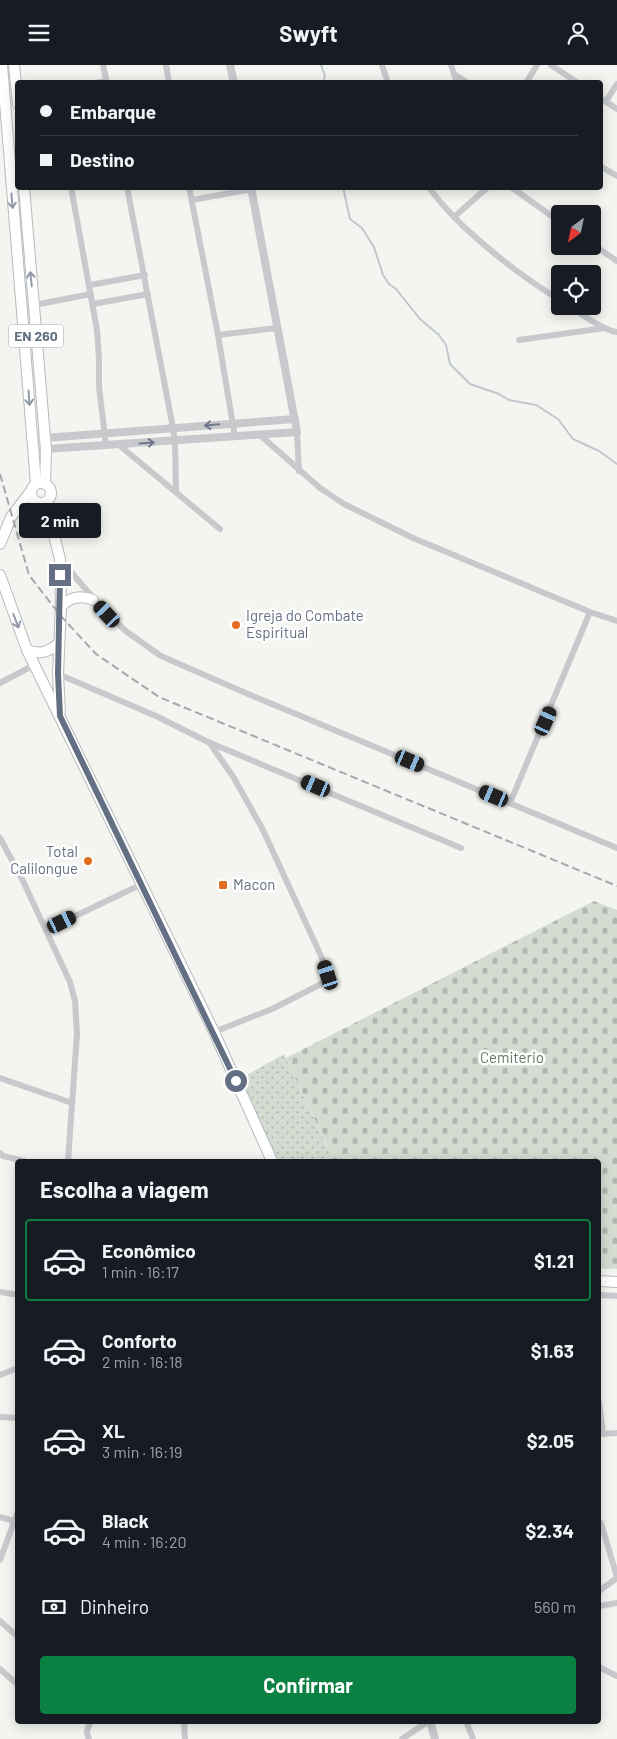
<!DOCTYPE html>
<html lang="pt">
<head>
<meta charset="utf-8">
<style>
	:root { --surface:#171b24; --page:#242831; --text:#f1f3f6; --muted:#9ea1a6; --line:#363941; --accent:#0b8043 }
	body { margin:0; font-family:Barlow,sans-serif; background:var(--page); color:var(--text); height:100vh; display:flex; flex-direction:column; font-size:19px; white-space:nowrap }
	* { box-sizing:border-box; margin:0 }
	p { font-size:16px; color:var(--muted) }
	.icon { flex:none; width:28px; height:28px; fill:none; stroke:currentColor; stroke-width:2; stroke-linecap:round; stroke-linejoin:round }
	.map { position:relative; flex:1; overflow:hidden }
	.sheet { position:absolute; left:15px; top:1094px; width:586px; height:565px; display:flex; flex-direction:column; background:var(--surface); border-radius:5px; box-shadow:0 2px 12px #0003 }
	.sheet>* { flex:none }
	.top-card { position:absolute; left:15px; top:15px; width:588px; height:110px; border-radius:5px; box-shadow:0 2px 12px #0003; display:grid; align-content:center; height:110px; padding:0 25px; background:var(--surface) }
	.needle { width:32px; rotate:213deg }
	.fabs { position:absolute; left:551px; top:140px; display:grid; gap:10px }
	.fabs a { display:grid; place-items:center; width:50px; height:50px; border-radius:5px; background:var(--surface); box-shadow:0 2px 12px #0003; font-size:25px }
	.end { position:absolute; width:22px; height:22px; margin:-11px; border:6px solid #636f82; background:#fff; box-shadow:0 0 0 2px #fff }
	.from { border-radius:50% }
	.bubble { position:absolute; height:35px; border-radius:5px; background:var(--surface); box-shadow:0 2px 12px #0003; font-size:16px; font-weight:700; line-height:35px; text-align:center }
	.car { position:absolute; width:15px; height:30px; margin:-15px -8px; border-radius:6px; box-shadow:0 0 4px 1px #0007; background:linear-gradient(#222 24%,#8ab4d8 0 40%,#222 0 76%,#8ab4d8 0 86%,#222 0) }
	.top-card b { display:flex; align-items:center; gap:18px; height:48px; font-size:19px }
	.top-card b+b { border-top:1px solid var(--line) }
	.top-card i { width:12px; height:12px; background:var(--text) }
	ul { padding:0; list-style:none }
	li { display:flex; align-items:center; gap:15px; height:82px; margin:0 10px 8px; padding:0 15px; border:2px solid transparent; border-radius:5px }
	li div { flex:1 }
	li b { display:block; font-size:19px }
	li em { font-style:normal; font-weight:700 }
	li.current { border-color:var(--accent) }
	li>.icon { width:45px; height:45px; stroke-width:1.5 }
	h2 { padding:0 25px; font-size:22px; line-height:60px }
	.pay { display:flex; align-items:center; gap:12px; height:55px; padding:0 25px; font-size:19px }
	.pay p { margin-inline-start:auto }
	.cta { display:flex; gap:10px; margin-top:auto; padding:10px 25px }
	.cta a { flex:1; height:58px; border-radius:5px; background:var(--accent); color:#fff; font-size:20px; font-weight:700; line-height:58px; text-align:center }
	header { display:flex; justify-content:space-between; align-items:center; height:65px; padding:0 25px; background:var(--surface); font-size:22px; font-weight:700 }
	.map>svg:first-child { display:block }
	.grass { fill:url(#grass-dots) }
	.cemetery { fill:url(#cemetery-stones) }
	.lines { fill:none; stroke-linecap:round; stroke-linejoin:round }
	.stream { stroke:#c0c8ce; stroke-width:2 }
	.primary-casing { stroke:#b7babe; stroke-width:12 }
	.minor { stroke:#c7c9cd; stroke-width:6 }
	.tertiary { stroke:#c7c9cd; stroke-width:8 }
	.primary { stroke:#fff; stroke-width:10 }
	.rail { stroke:#a4a8af; stroke-width:2; stroke-dasharray:8 4; stroke-linecap:butt }
	.oneway { stroke:#929aa8 }
	.oneway2 { stroke:#6d788a }
	.route { stroke:#636f82; stroke-width:6 }
	.poi-dot { fill:#e46d21; stroke:#fff; stroke-width:2 }
	.labels { text-anchor:middle; stroke-width:5; stroke-linejoin:round; paint-order:stroke }
	.shield { fill:#fff; stroke:#929aa8; stroke-width:1 }
	.shield-label { font-size:14px; font-weight:bold; fill:#636f82 }
	.poi-label { font-size:15px; fill:#636f82; stroke:#fff; text-anchor:start }
	.park-label { font-size:15px; fill:#637962; stroke:#fff }
</style>
</head>
<body>
<header><svg class="icon" aria-label="menu" viewBox="0 0 24 24"><path d="M4 6h16M4 12h16M4 18h16"/></svg>Swyft<svg class="icon" aria-label="person" viewBox="0 0 24 24"><circle cx="12" cy="8" r="4"/><path d="M4 21q1-7 8-7t8 7"/></svg></header>
<div class="map">
<svg width="617" height="1674" viewBox="0 0 617 1674">
	<defs>
		<pattern id="grass-dots" width="8" height="8" patternUnits="userSpaceOnUse" patternTransform="scale(1.25)"><rect width="8" height="8" fill="#d4dcd1"/><path d="M2 2h.1M6 6h.1" fill="none" stroke="#b0b7af" stroke-width="1.8" stroke-linecap="round"/></pattern>
		<pattern id="cemetery-stones" width="16" height="16" patternUnits="userSpaceOnUse" patternTransform="scale(1.25)"><rect width="16" height="16" fill="#d4dcd1"/><path d="M2 7V4a2 2 0 0 1 4 0v3zM10 15v-3a2 2 0 0 1 4 0v3z" fill="#b0b7af"/></pattern>
	</defs>
	<rect width="100%" height="100%" fill="#f4f5f0"/>
	<polygon class="grass" points="284,989 330,1088 334,1096 272,1096 236,1016"/>
	<polygon class="cemetery" points="594,836 617,845 617,1204 599,1203 599,1096 334,1096 286,993"/>
	<g class="lines">
		<g class="stream">
			<polyline points="321,0 325,11 323,18"/>
			<polyline points="343,122 350,154 362,163 369,174 374,182 383,210 389,219 396,224 420,254 439,270 446,280 450,299 470,319 499,329 509,335 536,340 558,354 573,374 599,386 617,399"/>
		</g>
		<g class="primary-casing">
			<g id="primary">
				<polyline points="2,0 36,419"/>
				<polyline points="14,0 18,39"/>
				<polyline points="24,122 46,385 45,419"/>
				<circle cx="41" cy="428" r="10"/>
				<polyline points="41,438 54,470 60,494 61,541 58,609 60,647"/>
				<polyline points="0,479 11,452 31,426"/>
				<polyline points="0,510 27,585 214,967 272,1096"/>
				<path d="M61,541C71,532 80,530 93,535"/>
				<path d="M27,585C40,590 49,587 59,578"/>
				<polyline points="599,1216 617,1217"/>
			</g>
		</g>
		<g class="minor">
			<polyline points="103,0 107,18"/>
			<polyline points="166,0 169,18"/>
			<polyline points="382,0 388,18"/>
			<polyline points="451,0 457,18"/>
			<polyline points="551,0 578,18"/>
			<polyline points="454,9 468,18"/>
			<polyline points="96,18 106,16"/>
			<polyline points="526,18 537,0"/>
			<polyline points="600,33 617,44"/>
			<polyline points="606,36 617,19"/>
			<polyline points="600,101 617,111"/>
			<polyline points="71,122 97,265 99,294 99,322 106,381"/>
			<polyline points="127,122 173,363 175,376 176,427"/>
			<polyline points="189,122 218,270 235,372"/>
			<path d="M429,122C438,136 451,149 462,160C492,188 525,214 560,235"/>
			<polyline points="511,122 560,157"/>
			<polyline points="192,135 252,124"/>
			<polyline points="454,152 488,122"/>
			<polyline points="592,179 617,196"/>
			<polyline points="90,220 145,210"/>
			<polyline points="93,239 148,229"/>
			<polyline points="34,240 91,229"/>
			<path d="M570,241C581,249 604,266 617,267"/>
			<polyline points="218,270 277,263"/>
			<polyline points="519,275 605,263"/>
			<polyline points="297,367 299,406"/>
			<polyline points="260,370 320,423 344,439 413,473 590,547 617,556"/>
			<polyline points="119,380 220,464"/>
			<polyline points="60,494 107,549 127,567 161,591 241,626 617,783"/>
			<polyline points="58,609 156,651 208,677 461,783"/>
			<polyline points="0,618 34,600"/>
			<polyline points="209,677 234,713 263,765 322,893 328,910 323,918 272,944 214,967"/>
			<polyline points="510,738 590,547"/>
			<polyline points="0,773 23,816 70,917 75,936 77,969 68,1096"/>
			<polyline points="46,865 142,819"/>
			<polyline points="0,1013 72,1038"/>
			<polyline points="0,1088 3,1091 24,1096"/>
			<polyline points="0,1227 18,1230"/>
			<polyline points="599,1230 617,1231"/>
			<polyline points="0,1310 18,1303"/>
			<polyline points="599,1336 603,1369"/>
			<polyline points="0,1352 18,1353"/>
			<polyline points="599,1369 617,1368"/>
			<polyline points="0,1452 17,1457"/>
			<polyline points="601,1458 617,1512"/>
			<polyline points="0,1495 18,1446"/>
			<polyline points="599,1526 617,1513"/>
			<polyline points="599,1541 617,1538"/>
			<polyline points="0,1556 18,1572"/>
			<polyline points="599,1602 617,1611"/>
			<polyline points="0,1604 18,1620"/>
			<polyline points="184,1656 185,1674"/>
			<polyline points="466,1656 473,1674"/>
			<path d="M89,1674C85,1667 88,1663 91,1656"/>
			<polyline points="402,1674 429,1656"/>
		</g>
		<g class="tertiary">
			<polyline points="230,0 234,18"/>
			<polyline points="31,374 295,354"/>
			<polyline points="32,385 297,367 251,122"/>
			<polyline points="430,1656 435,1674"/>
		</g>
		<use href="#primary" class="primary"/>
		<polyline class="rail" points="0,409 29,510 60,550 96,589 159,632 617,821"/>
	</g>
	<defs><path id="oneway-shaft" d="M-6 0H5M1.5-3L5.5 0L1.5 3" fill="none" stroke-width="1.6" stroke-linecap="round" stroke-linejoin="round" transform="scale(1.25)"/></defs>
	<g class="oneway">
		<use href="#oneway-shaft" transform="translate(12 136) rotate(85)"/>
		<use href="#oneway-shaft" transform="translate(31 214) rotate(-96)"/>
		<use href="#oneway-shaft" transform="translate(29 333) rotate(86)"/>
		<use href="#oneway-shaft" transform="translate(16 556) rotate(69)"/>
	</g>
	<g class="oneway2">
		<use href="#oneway-shaft" transform="translate(212 360) rotate(175)"/>
		<use href="#oneway-shaft" transform="translate(147 378) rotate(-4)"/>
	</g>
	<g class="lines">
		<polyline class="route" points="60,510 58,609 60,651 236,1016"/>
	</g>
	<g class="poi-dot">
		<circle cx="236" cy="560" r="5"/>
		<circle cx="88" cy="796" r="5"/>
		<rect x="218" y="815" width="10" height="10" rx="2.5"/>
	</g>
	<g class="labels">
		<rect class="shield" x="8.5" y="259.5" width="55" height="23" rx="4"/>
		<g class="shield-label">
			<text x="36" y="276">EN 260</text>
		</g>
		<g class="poi-label">
			<text x="246" y="556">Igreja do Combate<tspan x="246" dy="17">Espiritual</tspan></text>
			<text x="78" y="792" text-anchor="end">Total<tspan x="78" dy="17">Calilongue</tspan></text>
			<text x="233" y="825">Macon</text>
		</g>
		<g class="park-label">
			<text x="512" y="998">Cemiterio</text>
		</g>
	</g>
</svg>
<div class="fabs">
<a><svg class="needle" viewBox="-14 -14 28 28"><path d="M0-13l5 13h-10z" fill="#e53935"/><path d="M0 13l5-13h-10z" fill="#9ea1a6"/></svg></a>
<a><svg class="icon" aria-label="locate" viewBox="0 0 24 24"><circle cx="12" cy="12" r="6"/><path d="M12 2v4M12 18v4M2 12h4M18 12h4"/></svg></a>
</div>
<i class="end from" style="left:236px;top:1016px"></i>
<i class="end" style="left:60px;top:510px"></i>
<div class="bubble" style="left:19px;top:438px;width:82px">2 min</div>
<i class="car" style="left:107px;top:549px;rotate:317deg"></i>
<i class="car" style="left:546px;top:656px;rotate:24deg"></i>
<i class="car" style="left:410px;top:696px;rotate:113deg"></i>
<i class="car" style="left:316px;top:721px;rotate:293deg"></i>
<i class="car" style="left:494px;top:731px;rotate:293deg"></i>
<i class="car" style="left:62px;top:857px;rotate:64deg"></i>
<i class="car" style="left:328px;top:910px;rotate:342deg"></i>
<div class="top-card">
<b><i class="from"></i>Embarque</b>
<b><i></i>Destino</b>
</div>
<section class="sheet">
<h2>Escolha a viagem</h2>
<ul>
<li class="current"><svg class="icon" aria-label="car" viewBox="0 0 24 24"><path d="M5 17H2v-5l4-1 3-4h7l3 4 3 1v5h-3M9 17h6M6 11h13"/><circle cx="7" cy="17" r="2"/><circle cx="17" cy="17" r="2"/></svg><div><b>Econômico</b><p>1 min · 16:17</p></div><em>$1.21</em></li>
<li><svg class="icon" aria-label="car" viewBox="0 0 24 24"><path d="M5 17H2v-5l4-1 3-4h7l3 4 3 1v5h-3M9 17h6M6 11h13"/><circle cx="7" cy="17" r="2"/><circle cx="17" cy="17" r="2"/></svg><div><b>Conforto</b><p>2 min · 16:18</p></div><em>$1.63</em></li>
<li><svg class="icon" aria-label="car" viewBox="0 0 24 24"><path d="M5 17H2v-5l4-1 3-4h7l3 4 3 1v5h-3M9 17h6M6 11h13"/><circle cx="7" cy="17" r="2"/><circle cx="17" cy="17" r="2"/></svg><div><b>XL</b><p>3 min · 16:19</p></div><em>$2.05</em></li>
<li><svg class="icon" aria-label="car" viewBox="0 0 24 24"><path d="M5 17H2v-5l4-1 3-4h7l3 4 3 1v5h-3M9 17h6M6 11h13"/><circle cx="7" cy="17" r="2"/><circle cx="17" cy="17" r="2"/></svg><div><b>Black</b><p>4 min · 16:20</p></div><em>$2.34</em></li>
</ul>
<div class="pay"><svg class="icon" aria-label="cash" viewBox="0 0 24 24"><path d="M3 7h18v10H3z"/><circle cx="12" cy="12" r="2"/></svg>Dinheiro<p>560 m</p></div>
<div class="cta"><a>Confirmar</a></div>
</section>
</div>
</body>
</html>
